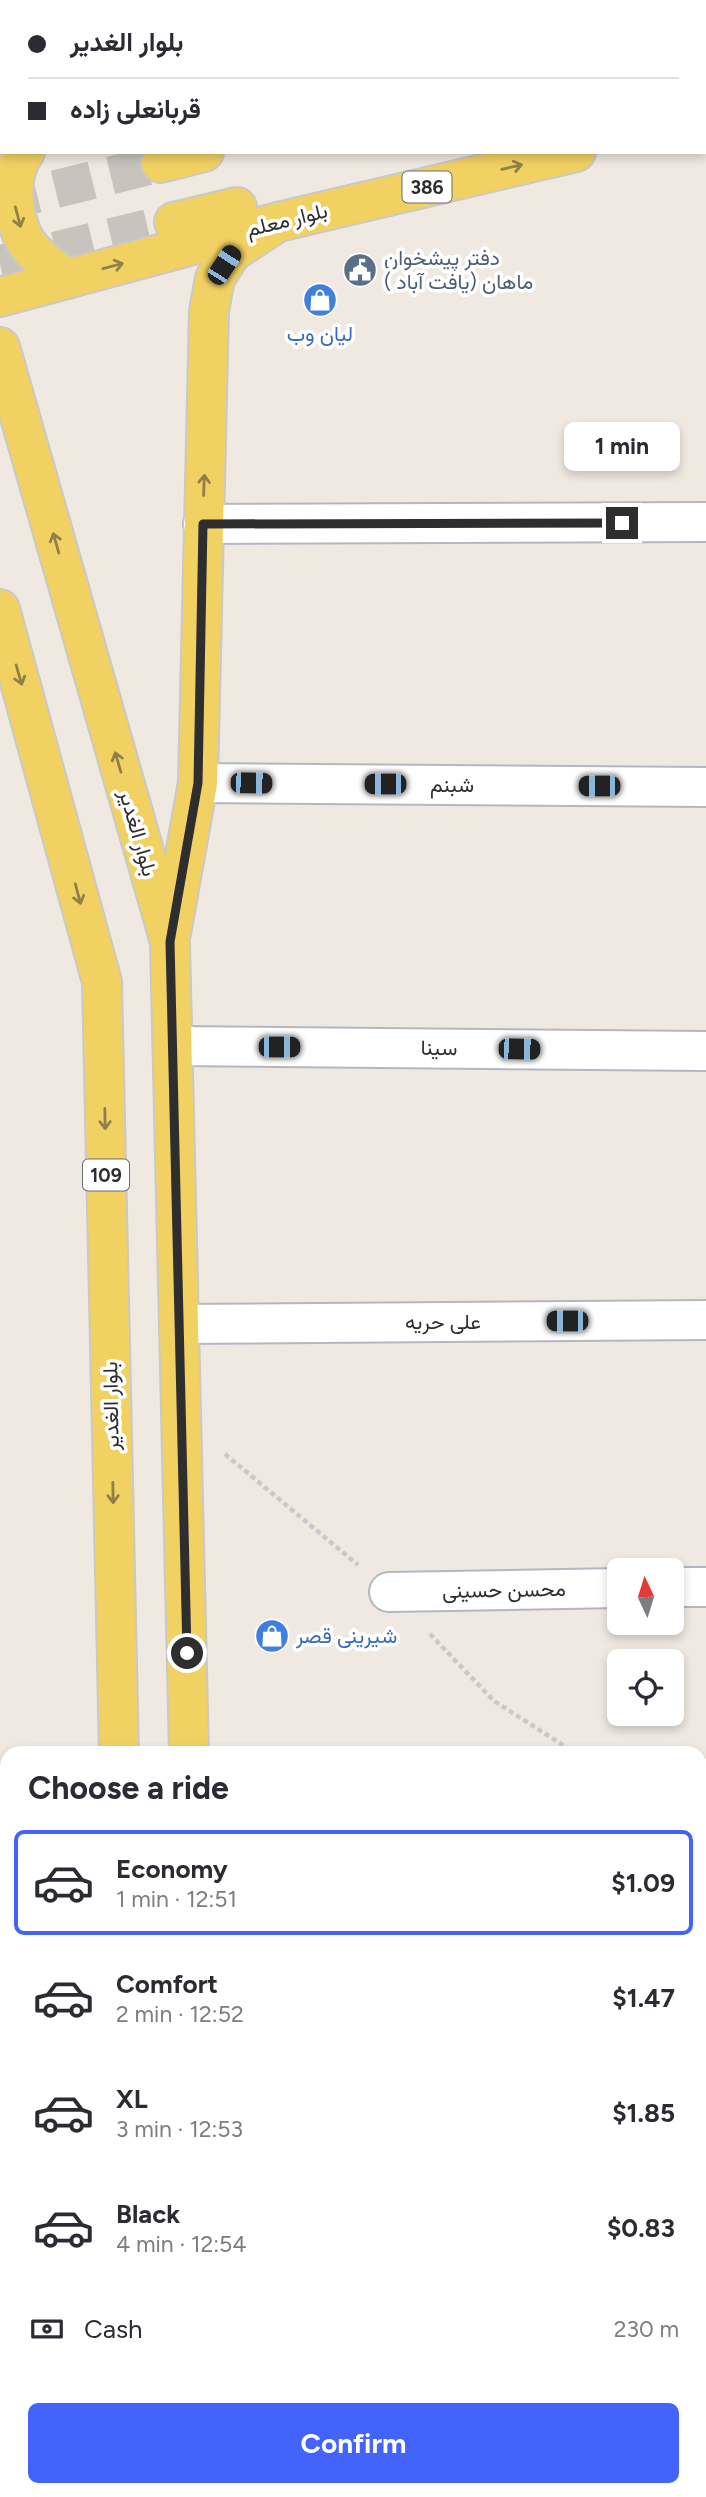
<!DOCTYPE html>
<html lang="en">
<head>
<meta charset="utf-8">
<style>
	:root { --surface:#fff; --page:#f7f7f7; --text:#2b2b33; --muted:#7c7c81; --line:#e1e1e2; --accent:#4264fb }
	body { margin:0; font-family:Figtree,Vazirmatn,sans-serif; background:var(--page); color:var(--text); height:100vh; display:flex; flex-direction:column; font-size:26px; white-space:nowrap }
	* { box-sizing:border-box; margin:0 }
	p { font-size:23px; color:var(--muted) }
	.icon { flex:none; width:38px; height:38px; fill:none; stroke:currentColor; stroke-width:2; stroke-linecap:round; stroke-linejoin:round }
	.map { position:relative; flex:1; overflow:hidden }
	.sheet { position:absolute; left:0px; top:1746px; width:707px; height:751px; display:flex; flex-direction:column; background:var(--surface); border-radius:21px 21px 0 0; box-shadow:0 4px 10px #0003 }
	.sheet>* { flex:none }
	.banner { position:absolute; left:0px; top:0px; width:707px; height:154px; box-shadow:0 4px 10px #0003; display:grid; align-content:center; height:154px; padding:0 28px; background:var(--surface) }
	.needle { width:46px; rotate:356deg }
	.buttons { position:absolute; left:607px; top:1558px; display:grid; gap:14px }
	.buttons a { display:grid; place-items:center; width:77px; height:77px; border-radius:10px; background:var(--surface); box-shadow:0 4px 10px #0003; font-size:35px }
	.end { position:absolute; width:32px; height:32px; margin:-16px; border:9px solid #2e2e2e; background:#fff; box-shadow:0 0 0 4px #fff }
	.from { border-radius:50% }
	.bubble { position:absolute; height:49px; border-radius:10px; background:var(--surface); box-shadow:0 4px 10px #0003; font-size:23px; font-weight:700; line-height:49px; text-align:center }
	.car { position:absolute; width:21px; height:42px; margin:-21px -10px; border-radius:9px; box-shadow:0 0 5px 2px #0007; background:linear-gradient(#222 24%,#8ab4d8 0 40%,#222 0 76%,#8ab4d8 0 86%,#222 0) }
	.banner b { display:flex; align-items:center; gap:24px; height:66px; font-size:26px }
	.banner b+b { border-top:2px solid var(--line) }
	.banner i { width:18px; height:18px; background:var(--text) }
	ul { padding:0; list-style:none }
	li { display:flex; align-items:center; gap:21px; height:105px; margin:0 14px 10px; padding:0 14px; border:4px solid transparent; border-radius:10px }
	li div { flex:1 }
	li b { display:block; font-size:26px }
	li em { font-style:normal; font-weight:700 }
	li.on { border-color:var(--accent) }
	li>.icon { width:63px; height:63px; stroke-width:1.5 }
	h2 { padding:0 28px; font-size:32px; line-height:84px }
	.pay { display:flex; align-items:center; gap:18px; height:77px; padding:0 28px; font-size:26px }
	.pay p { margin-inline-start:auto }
	.cta { display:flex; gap:14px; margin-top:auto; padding:14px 28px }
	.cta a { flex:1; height:80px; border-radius:10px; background:var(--accent); color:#fff; font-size:28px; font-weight:700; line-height:80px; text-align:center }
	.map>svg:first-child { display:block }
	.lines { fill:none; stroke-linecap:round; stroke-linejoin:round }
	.primary-tunnel { stroke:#c8c4bd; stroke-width:38; stroke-dasharray:38 19; stroke-linecap:butt }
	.minor-casing { stroke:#b4b7c1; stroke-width:42 }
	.tertiary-casing { stroke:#b4b7c1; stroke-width:42 }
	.primary-casing { stroke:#c9c9c9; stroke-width:42 }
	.path { stroke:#c9c9c9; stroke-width:4.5; stroke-dasharray:5 3.5; stroke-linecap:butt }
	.minor { stroke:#fff; stroke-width:38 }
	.tertiary { stroke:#fff; stroke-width:38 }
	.primary { stroke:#f2d163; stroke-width:38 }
	.oneway { stroke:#908048 }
	.route { stroke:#2e2e2e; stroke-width:9 }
	.labels { text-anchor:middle; stroke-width:7; stroke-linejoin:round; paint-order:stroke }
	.shield { fill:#fff; stroke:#6d6d6d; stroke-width:2 }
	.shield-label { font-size:19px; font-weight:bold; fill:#2e2e2e }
	.street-label { font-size:21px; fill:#2e2e2e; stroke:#fff }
	.service-label { font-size:21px; fill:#4e5e75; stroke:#fff; text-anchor:start }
	.shop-label { font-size:21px; fill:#366cbe; stroke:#fff }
</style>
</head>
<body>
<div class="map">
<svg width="706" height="2497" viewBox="0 0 706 2497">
	<rect width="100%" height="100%" fill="#efe9e1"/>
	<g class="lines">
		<g class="primary-tunnel">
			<polyline points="0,203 161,163"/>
			<polyline points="0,264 174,222"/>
		</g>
		<g class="minor-casing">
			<g id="minor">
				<polyline points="203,524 706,522"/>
				<polyline points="198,783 706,787"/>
				<polyline points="173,1046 706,1051"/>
				<polyline points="179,1324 706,1320"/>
				<polyline points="672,1587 706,1587"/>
				<polyline points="389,1592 620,1588"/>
				<polyline points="700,1935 706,1935"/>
				<polyline points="0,2003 7,2003"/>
				<polyline points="700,2083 706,2083"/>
				<polyline points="700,2384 706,2384"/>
			</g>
		</g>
		<g class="tertiary-casing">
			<polyline id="tertiary" points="0,2340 7,2339"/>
		</g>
		<g class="primary-casing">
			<g id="primary">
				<polyline points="1,0 4,2"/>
				<polyline points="705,27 706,27"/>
				<polyline points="705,122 706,122"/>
				<path d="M25,152C7,175 12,218 26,242C36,257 53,268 67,279"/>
				<polyline points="161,163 204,152"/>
				<polyline points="174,222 237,207"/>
				<polyline points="0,297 278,222 576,152"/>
				<polyline points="0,347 170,942 189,1754"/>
				<polyline points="0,609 102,982 119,1754"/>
				<polyline points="171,933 198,783 209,311 215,278 232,252 278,222"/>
				<polyline points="207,2490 207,2497"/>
				<polyline points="128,2497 128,2490"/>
			</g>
		</g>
		<g class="path">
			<polyline points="225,1454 358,1565"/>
			<polyline points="430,1634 494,1701 577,1754"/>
			<polyline points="700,1878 706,1884"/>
		</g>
		<use href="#minor" class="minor"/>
		<use href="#tertiary" class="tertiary"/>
		<use href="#primary" class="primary"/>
	</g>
	<defs><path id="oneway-shaft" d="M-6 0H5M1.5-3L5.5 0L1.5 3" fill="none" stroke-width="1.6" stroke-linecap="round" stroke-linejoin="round" transform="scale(1.75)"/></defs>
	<g class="oneway">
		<use href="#oneway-shaft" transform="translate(512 167) rotate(-13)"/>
		<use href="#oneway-shaft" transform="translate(18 217) rotate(75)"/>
		<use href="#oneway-shaft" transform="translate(113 266) rotate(-15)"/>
		<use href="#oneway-shaft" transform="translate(204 485) rotate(-88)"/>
		<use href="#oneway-shaft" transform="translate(56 543) rotate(-106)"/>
		<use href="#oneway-shaft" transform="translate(19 675) rotate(74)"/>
		<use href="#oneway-shaft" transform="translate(118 762) rotate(-106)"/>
		<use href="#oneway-shaft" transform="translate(78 894) rotate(75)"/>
		<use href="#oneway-shaft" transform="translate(105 1119) rotate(89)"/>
		<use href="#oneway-shaft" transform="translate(113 1493) rotate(89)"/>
	</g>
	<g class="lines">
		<polyline class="route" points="187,1653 170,942 198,783 203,524 622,523"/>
	</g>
	<defs>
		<g id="civic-disc" transform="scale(1.75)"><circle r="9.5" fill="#5c6f8a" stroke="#fff"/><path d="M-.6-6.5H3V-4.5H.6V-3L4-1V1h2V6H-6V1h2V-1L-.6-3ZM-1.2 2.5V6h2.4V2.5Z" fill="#fff"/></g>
		<g id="shop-disc" transform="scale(1.75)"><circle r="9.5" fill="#3f7fe0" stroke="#fff"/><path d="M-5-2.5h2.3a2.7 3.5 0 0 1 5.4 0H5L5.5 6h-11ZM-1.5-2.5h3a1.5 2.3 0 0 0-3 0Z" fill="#fff"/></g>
	</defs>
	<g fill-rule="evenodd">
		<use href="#civic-disc" x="360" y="270"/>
		<use href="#shop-disc" x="320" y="300"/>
		<use href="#shop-disc" x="272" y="1636"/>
	</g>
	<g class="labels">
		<g class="shield">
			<rect x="402.5" y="171.5" width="49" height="31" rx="5"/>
			<rect x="83" y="1159.5" width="46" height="31" rx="5"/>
		</g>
		<g class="shield-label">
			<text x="427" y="194">386</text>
			<text x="106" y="1182">109</text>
		</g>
		<g class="street-label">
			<text transform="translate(287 220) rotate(-14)" y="7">بلوار معلم</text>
			<text x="452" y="792">شبنم</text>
			<text transform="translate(138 833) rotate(74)" y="7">بلوار الغدیر</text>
			<text transform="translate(439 1048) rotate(1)" y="7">سینا</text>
			<text x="443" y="1329">علی حریه</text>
			<text transform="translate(111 1406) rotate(-91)" y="7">بلوار الغدیر</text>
			<text transform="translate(504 1590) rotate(-1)" y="7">محسن حسینی</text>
		</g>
		<g class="service-label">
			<text x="384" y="265">دفتر پیشخوان<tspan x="384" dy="24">ماهان (یافت آباد )</tspan></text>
		</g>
		<g class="shop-label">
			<text x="320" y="341">لیان وب</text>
			<text x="296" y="1643" text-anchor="start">شیرینی قصر</text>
		</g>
	</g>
</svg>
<div class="buttons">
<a><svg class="needle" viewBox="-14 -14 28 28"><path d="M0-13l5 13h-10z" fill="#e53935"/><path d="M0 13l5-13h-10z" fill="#7c7c81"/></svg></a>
<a><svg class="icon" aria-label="locate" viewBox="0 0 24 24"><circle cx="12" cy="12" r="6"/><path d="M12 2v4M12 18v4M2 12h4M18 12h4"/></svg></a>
</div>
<i class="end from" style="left:187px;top:1653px"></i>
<i class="end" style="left:622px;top:523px"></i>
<div class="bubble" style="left:564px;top:422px;width:116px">1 min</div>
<i class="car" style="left:224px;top:265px;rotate:33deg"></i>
<i class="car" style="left:251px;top:783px;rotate:91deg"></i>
<i class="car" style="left:385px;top:784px;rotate:270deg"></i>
<i class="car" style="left:599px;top:786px;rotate:270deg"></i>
<i class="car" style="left:279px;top:1047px;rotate:90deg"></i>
<i class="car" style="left:519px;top:1049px;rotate:91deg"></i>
<i class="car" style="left:567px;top:1321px;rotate:270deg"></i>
<div class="banner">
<b><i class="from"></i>بلوار الغدیر</b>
<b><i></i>قربانعلی زاده</b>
</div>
<section class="sheet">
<h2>Choose a ride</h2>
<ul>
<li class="on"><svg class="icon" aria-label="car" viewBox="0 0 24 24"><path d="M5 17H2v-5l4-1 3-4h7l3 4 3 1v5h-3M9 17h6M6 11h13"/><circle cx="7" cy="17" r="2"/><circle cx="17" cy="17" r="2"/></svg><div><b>Economy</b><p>1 min · 12:51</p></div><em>$1.09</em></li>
<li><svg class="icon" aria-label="car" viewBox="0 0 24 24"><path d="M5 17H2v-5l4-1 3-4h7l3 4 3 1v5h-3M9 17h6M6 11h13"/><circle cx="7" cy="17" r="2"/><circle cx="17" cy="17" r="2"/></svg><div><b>Comfort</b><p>2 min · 12:52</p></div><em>$1.47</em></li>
<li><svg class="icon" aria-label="car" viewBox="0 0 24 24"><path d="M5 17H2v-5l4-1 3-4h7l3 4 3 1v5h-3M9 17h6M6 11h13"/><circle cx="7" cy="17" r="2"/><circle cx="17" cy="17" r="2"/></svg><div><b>XL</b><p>3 min · 12:53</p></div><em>$1.85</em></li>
<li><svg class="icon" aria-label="car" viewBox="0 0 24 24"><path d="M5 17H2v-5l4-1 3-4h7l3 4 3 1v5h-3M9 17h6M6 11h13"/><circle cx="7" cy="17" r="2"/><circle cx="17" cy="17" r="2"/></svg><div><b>Black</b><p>4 min · 12:54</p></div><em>$0.83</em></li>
</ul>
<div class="pay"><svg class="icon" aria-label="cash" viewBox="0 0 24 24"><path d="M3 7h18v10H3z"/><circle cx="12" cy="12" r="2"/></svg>Cash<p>230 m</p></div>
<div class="cta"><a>Confirm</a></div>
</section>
</div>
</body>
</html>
